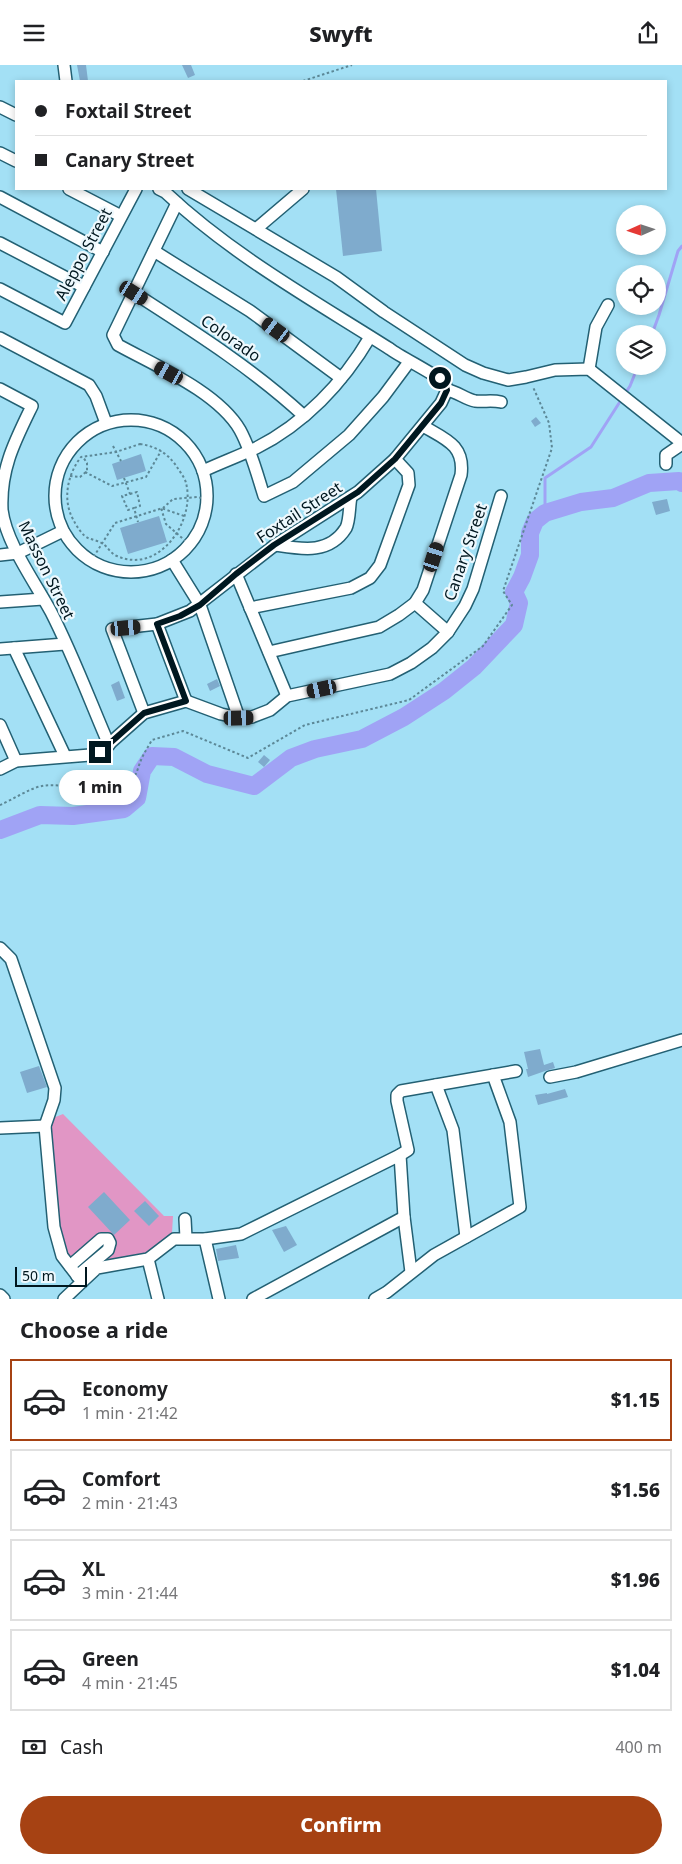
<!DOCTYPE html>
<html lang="en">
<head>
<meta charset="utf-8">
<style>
	:root { --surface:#fff; --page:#f2f2f2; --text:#202124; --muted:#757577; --line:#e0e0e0; --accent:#a64213 }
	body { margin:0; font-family:"Noto Sans",sans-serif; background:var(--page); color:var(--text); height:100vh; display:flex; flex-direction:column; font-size:19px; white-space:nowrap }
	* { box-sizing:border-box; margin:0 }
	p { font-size:16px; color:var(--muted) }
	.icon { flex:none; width:28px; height:28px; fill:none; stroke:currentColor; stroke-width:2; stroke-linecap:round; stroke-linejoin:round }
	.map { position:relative; height:1234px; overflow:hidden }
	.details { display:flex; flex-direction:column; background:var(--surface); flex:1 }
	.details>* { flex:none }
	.top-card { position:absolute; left:15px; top:15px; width:652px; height:110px; border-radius:0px; box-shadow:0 2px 8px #0003; display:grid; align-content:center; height:110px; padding:0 20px; background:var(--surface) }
	.needle { width:32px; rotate:267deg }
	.buttons { position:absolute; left:616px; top:140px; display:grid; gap:10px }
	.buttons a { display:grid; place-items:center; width:50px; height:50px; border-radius:50%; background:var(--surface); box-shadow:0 2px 8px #0003; font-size:25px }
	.scale { position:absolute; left:15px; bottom:12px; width:72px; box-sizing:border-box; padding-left:5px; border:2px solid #00171f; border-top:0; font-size:14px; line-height:18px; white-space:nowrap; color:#00171f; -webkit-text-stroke:4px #edf8fd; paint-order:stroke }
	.end { position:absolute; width:22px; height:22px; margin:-11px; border:6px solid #00171f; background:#fff; box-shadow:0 0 0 2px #fff }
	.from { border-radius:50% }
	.bubble { position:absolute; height:35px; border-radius:18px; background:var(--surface); box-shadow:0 2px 8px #0003; font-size:16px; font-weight:800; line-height:35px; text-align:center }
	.car { position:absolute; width:15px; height:30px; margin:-15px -8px; border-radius:6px; box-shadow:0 0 4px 1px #0007; background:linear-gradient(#222 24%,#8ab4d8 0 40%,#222 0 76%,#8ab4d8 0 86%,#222 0) }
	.top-card b { display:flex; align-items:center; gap:18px; height:48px; font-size:19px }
	.top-card b+b { border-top:1px solid var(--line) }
	.top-card i { width:12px; height:12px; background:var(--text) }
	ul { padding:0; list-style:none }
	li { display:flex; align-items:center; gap:15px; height:82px; margin:0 10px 8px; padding:0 10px; border:2px solid var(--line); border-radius:0px }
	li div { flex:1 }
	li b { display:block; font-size:19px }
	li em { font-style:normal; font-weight:800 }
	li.current { border-color:var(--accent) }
	li>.icon { width:45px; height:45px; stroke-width:1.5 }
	h2 { padding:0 20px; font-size:22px; line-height:60px }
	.pay { display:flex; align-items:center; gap:12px; height:55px; padding:0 20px; font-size:19px }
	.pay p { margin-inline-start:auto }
	.button { display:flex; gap:10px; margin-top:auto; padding:10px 20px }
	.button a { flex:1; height:58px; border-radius:30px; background:var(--accent); color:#fff; font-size:20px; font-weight:800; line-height:58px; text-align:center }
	header { display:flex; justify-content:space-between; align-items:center; height:65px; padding:0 20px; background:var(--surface); font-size:22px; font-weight:800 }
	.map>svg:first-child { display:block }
	.green { fill:#e196c5 }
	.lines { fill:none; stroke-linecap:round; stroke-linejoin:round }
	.stream { stroke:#a0a3f5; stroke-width:3 }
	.river { stroke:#a0a3f5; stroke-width:18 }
	.building { fill:#7fabcd }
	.minor-casing { stroke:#236073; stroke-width:14 }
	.path { stroke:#5c8897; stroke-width:2; stroke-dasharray:2.5 2.5; stroke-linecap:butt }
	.minor { stroke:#fff; stroke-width:11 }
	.route { stroke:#00171f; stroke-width:6 }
	.labels { text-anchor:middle; stroke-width:4.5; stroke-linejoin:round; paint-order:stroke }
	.street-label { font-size:16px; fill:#00171f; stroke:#edf8fd }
</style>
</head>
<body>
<header><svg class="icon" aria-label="menu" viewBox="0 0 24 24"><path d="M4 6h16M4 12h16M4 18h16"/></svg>Swyft<svg class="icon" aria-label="share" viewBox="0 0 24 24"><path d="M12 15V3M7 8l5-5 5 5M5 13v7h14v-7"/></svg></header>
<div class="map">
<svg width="682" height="1234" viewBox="0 0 682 1234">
	<rect width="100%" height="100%" fill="#a3e0f5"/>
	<polygon class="green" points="63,1049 164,1151 173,1151 172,1168 138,1194 83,1211 63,1195 49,1067 53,1053"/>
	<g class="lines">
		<g class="stream">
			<polyline points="652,269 659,250 678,186 682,181"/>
			<polyline points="545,448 545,413 591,382 630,321 638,301"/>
		</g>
		<polyline class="river" points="0,765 40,750 73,751 124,744 137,733 142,706 152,691 174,692 207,709 254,721 291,693 315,684 362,674 404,652 444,626 474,602 514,560 519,538 514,527 522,512 530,490 530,468 535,456 545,448 581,437 613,433 649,418 679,416 682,418"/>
	</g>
	<g class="building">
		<polygon points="77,0 86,0 88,16 80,16"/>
		<polygon points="182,0 191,0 195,10 188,13"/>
		<polygon points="336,124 376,124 382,186 343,191"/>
		<polygon points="536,352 541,358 535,362 531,356"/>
		<polygon points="141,389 146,406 117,415 112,399"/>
		<polygon points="667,434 670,446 656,450 652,437"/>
		<polygon points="159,451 167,477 128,489 120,463"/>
		<polygon points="217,614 220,621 210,626 207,619"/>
		<polygon points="119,616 125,633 117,636 111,620"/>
		<polygon points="264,690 270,695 264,702 258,697"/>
		<polygon points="540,984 544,1000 553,997 555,1003 545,1006 544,1004 545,1006 528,1012 526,1004 528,1004 524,987"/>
		<polygon points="39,1001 47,1022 27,1028 20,1007"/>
		<polygon points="565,1024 568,1032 538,1040 535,1030 547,1028 547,1029"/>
		<polygon points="104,1127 130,1155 114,1170 88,1142"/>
		<polygon points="145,1136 159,1151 149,1161 134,1146"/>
		<polygon points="286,1161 297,1180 284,1187 272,1165"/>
		<polygon points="236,1180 239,1193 218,1196 216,1184"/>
	</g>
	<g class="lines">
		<g class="minor-casing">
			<g id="minor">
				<polyline points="64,0 66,16"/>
				<polyline points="0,42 16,50"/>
				<polyline points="0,88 16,96"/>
				<polyline points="69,124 121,151"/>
				<path d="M159,124L165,127C232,190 313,235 390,284C399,291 440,312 445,318C445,319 447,324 447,325"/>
				<polyline points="188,124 336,212 384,247 465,300 483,308 508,315 526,312 555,305 589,304 682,378"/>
				<polyline points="0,132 103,187"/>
				<path d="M177,138L113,270L118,280C156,301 218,327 240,365C251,385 257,409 264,431L293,417L349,370L383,332L409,297"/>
				<polyline points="256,164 303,124"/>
				<polyline points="0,178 84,222"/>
				<polyline points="154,186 250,246 341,313"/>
				<polyline points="0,224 65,258 136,124"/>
				<path d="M134,228C193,266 252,303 304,351"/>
				<polyline points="0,273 89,320 96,331 106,358"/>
				<polyline points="589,304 596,262 608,240"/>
				<path d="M0,324L32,341C15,376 0,404 2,445C6,478 35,517 51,547C73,590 90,636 109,680"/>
				<path d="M447,325C458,327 465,334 475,336C484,337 492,335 501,337"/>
				<circle cx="131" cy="431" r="76"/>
				<polyline points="666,399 666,390 682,379"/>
				<path d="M203,406C220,398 239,391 256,383C304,359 343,318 370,272"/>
				<path d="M275,480C301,484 329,490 346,463C350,455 349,441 351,432"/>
				<polyline points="0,490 18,488 63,466"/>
				<polyline points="172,495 200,540 239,653"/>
				<polyline points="236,509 287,631"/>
				<polyline points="0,537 43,534"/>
				<polyline points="415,538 448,567"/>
				<polyline points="250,543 351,523 370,513 380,500 409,420 408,408 395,394"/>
				<polyline points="157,559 186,636"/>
				<polyline points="14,583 65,691"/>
				<polyline points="0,584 65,579"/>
				<path d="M269,587L379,562L399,550L415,538L423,525L461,410C465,380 445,374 423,361"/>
				<polyline points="144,648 112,564 157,559 190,546 275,480 358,427 395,394 441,338 447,325"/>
				<polyline points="0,660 16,696"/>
				<polyline points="0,704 16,696 90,690 100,687 144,648 186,636 221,649 239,653 252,652 270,645 287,631 390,609 411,598 432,583 448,567 465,541 473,524 501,431"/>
				<polyline points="0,883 11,894 55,1023 54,1035 45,1061 54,1162 62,1191 82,1217 97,1203 148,1194 174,1174 205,1174 241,1169 400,1090 408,1085 397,1036 397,1030 401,1026 516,1006"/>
				<polyline points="550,1012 576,1007 682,975"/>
				<polyline points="436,1020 453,1065 466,1172"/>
				<polyline points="0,1063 45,1061"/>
				<polyline points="400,1090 404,1152 411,1207"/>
				<polyline points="185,1154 186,1173"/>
				<polyline points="205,1174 219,1234"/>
				<polyline points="148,1194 158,1234"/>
				<polyline points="70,1201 101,1174 108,1174 110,1178 108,1185 77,1211"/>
				<polyline points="0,1230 4,1234"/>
				<polyline points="64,1234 82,1217"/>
				<polyline points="253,1234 404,1152"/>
				<polyline points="375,1234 387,1227 434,1190 520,1142 510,1057 493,1010"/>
			</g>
		</g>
		<g class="path">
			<polyline points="303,16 352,0"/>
			<path d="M140,379C155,381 168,388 177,402C180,407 185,413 186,418C196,456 159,510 117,491C111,489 108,482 103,479C99,476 93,475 88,473C83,471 77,462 74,456C62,436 67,410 81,392L116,387Z"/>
			<polyline points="113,381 121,396"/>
			<polyline points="85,407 112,421 146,412 161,386"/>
			<polyline points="70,411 80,412 87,406 87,398 83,392"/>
			<polyline points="124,413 130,429 122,431 128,445 134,443 138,457"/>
			<polyline points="130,429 137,427 140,441 134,443"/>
			<polyline points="184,451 161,443 166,459 189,479"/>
			<polyline points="91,496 115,458 163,443 173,434 197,432 207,434"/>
			<path d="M0,740C12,735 30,723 42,721C70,716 107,738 131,716C137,710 138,702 141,695C144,688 148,682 152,675L183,666L248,693L305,660L409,635L483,581L512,540L503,526L552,383L549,358L533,322"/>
		</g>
		<use href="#minor" class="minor"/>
	</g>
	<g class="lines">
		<polyline class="route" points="100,687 144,648 186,636 157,559 180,551 200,540 236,509 274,480 358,427 395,394 441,338 447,325 445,318 440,313"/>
	</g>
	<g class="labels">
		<g class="street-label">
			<text transform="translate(83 189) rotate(-62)" y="6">Aleppo Street</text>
			<text transform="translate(231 273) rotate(35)" y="6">Colorado</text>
			<text transform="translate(299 447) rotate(-33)" y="6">Foxtail Street</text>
			<text transform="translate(465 487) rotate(-71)" y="6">Canary Street</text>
			<text transform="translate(47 505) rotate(64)" y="6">Masson Street</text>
		</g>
	</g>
</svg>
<div class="buttons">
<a><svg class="needle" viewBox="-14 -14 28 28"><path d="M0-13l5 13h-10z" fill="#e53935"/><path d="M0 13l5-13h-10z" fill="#757577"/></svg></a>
<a><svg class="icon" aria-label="locate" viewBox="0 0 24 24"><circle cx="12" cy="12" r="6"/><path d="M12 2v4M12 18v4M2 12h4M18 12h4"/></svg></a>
<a><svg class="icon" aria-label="layers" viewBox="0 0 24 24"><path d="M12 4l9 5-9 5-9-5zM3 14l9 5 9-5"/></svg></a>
</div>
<div class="scale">50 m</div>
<i class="end from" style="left:440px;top:313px"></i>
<i class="end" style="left:100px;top:687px"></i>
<div class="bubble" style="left:59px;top:705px;width:82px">1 min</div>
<i class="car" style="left:134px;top:228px;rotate:122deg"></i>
<i class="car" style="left:276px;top:265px;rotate:306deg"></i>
<i class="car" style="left:169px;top:308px;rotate:299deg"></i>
<i class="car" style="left:434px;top:492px;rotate:18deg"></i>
<i class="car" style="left:126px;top:563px;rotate:85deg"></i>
<i class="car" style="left:322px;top:624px;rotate:258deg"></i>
<i class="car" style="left:239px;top:653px;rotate:89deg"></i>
<div class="top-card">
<b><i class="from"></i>Foxtail Street</b>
<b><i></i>Canary Street</b>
</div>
</div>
<section class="details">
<h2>Choose a ride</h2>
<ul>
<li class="current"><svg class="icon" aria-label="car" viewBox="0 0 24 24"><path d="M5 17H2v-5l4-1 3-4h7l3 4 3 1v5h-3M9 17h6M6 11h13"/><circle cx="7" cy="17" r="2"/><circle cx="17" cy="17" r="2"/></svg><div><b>Economy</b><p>1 min · 21:42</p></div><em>$1.15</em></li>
<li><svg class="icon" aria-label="car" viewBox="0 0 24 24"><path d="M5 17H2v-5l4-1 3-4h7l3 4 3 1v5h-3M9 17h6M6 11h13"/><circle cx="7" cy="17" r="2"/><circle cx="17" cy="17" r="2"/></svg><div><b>Comfort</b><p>2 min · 21:43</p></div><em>$1.56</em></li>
<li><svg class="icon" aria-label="car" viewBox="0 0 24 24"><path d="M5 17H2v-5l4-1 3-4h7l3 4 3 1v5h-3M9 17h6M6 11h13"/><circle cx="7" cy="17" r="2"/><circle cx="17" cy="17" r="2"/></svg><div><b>XL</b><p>3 min · 21:44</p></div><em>$1.96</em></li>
<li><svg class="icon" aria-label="car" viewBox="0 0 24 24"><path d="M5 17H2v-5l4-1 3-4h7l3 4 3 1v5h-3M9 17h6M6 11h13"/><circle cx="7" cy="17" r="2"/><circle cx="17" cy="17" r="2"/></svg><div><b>Green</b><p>4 min · 21:45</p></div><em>$1.04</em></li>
</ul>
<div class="pay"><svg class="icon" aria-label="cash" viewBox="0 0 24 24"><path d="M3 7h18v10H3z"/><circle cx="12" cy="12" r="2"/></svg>Cash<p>400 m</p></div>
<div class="button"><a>Confirm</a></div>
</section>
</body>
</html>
